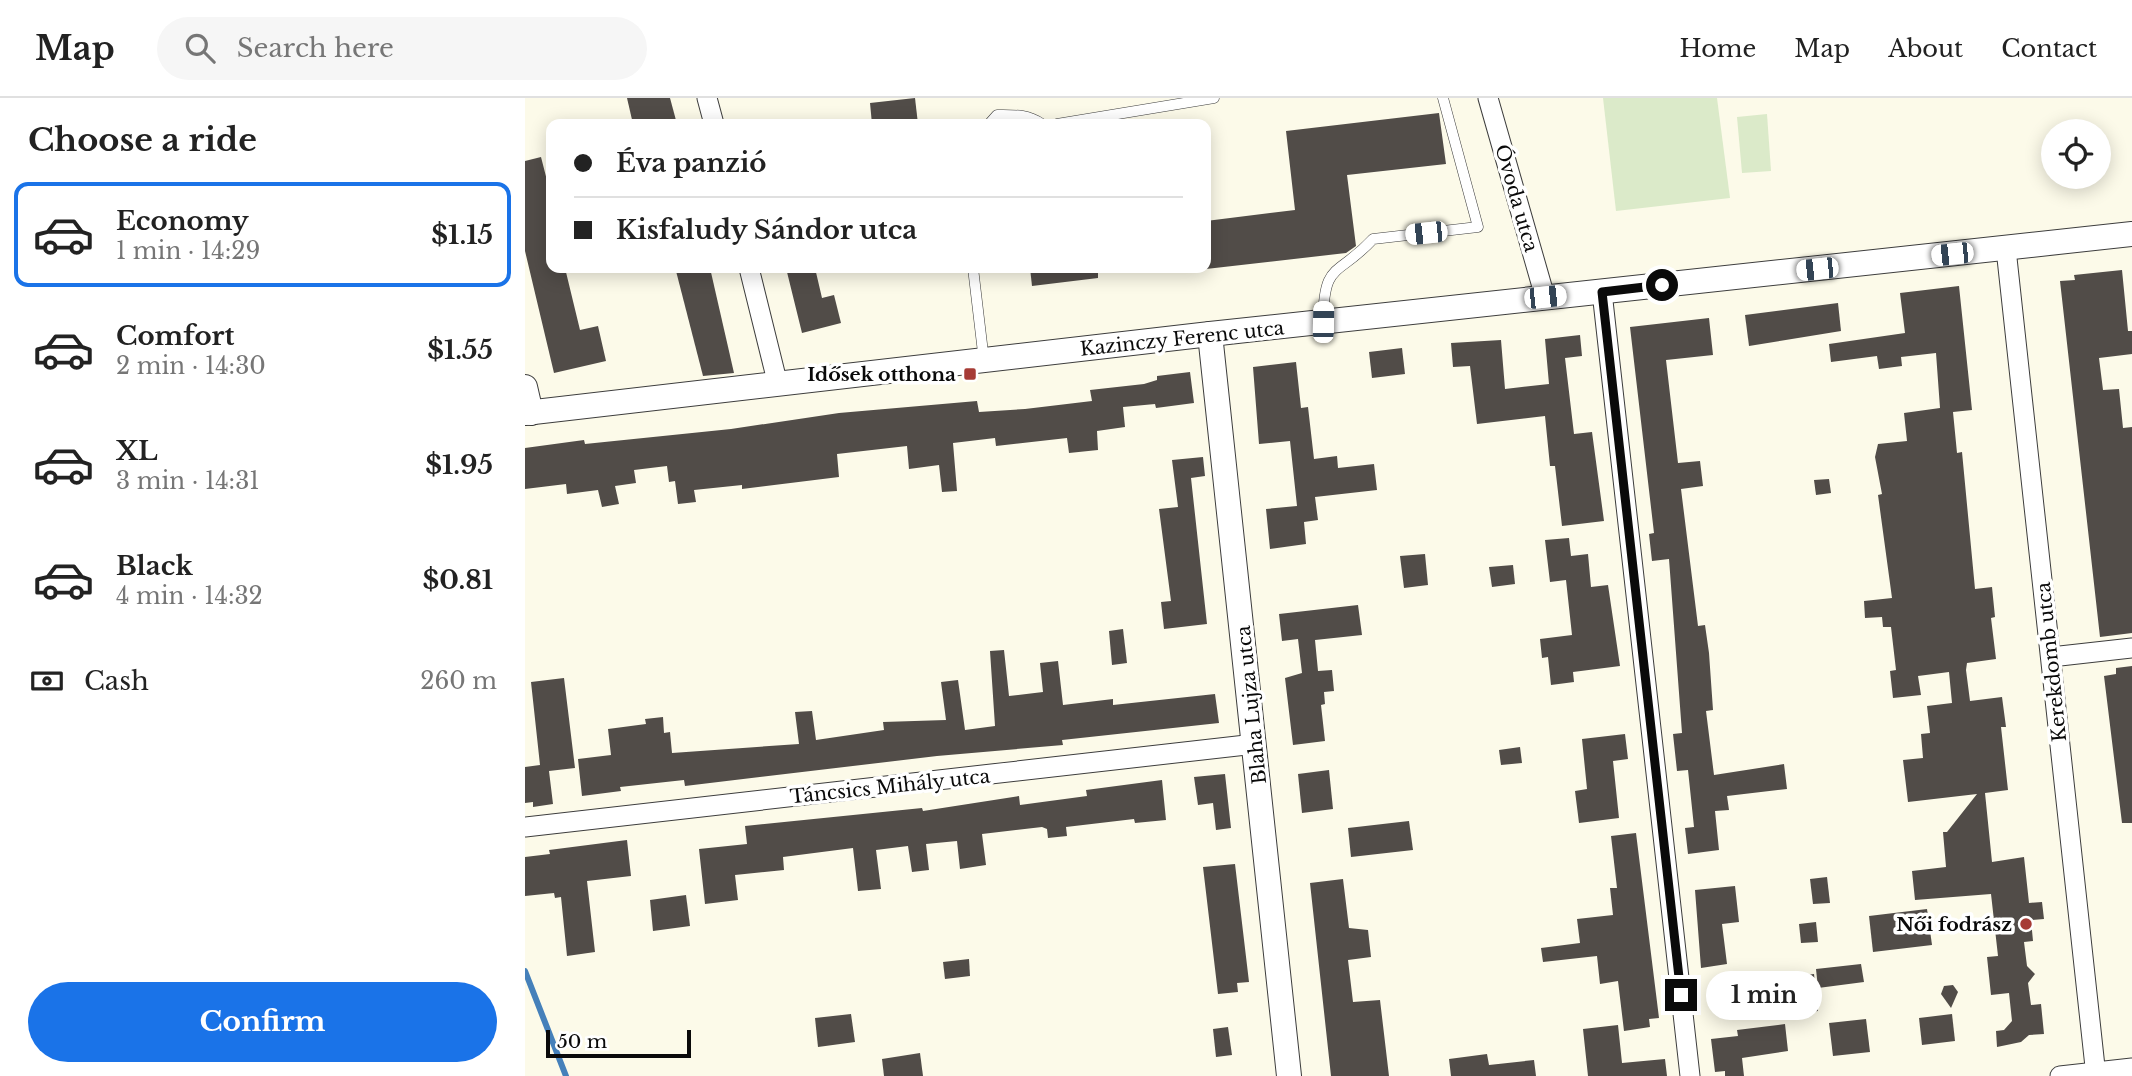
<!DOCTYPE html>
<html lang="en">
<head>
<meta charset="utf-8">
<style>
	:root { --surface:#fff; --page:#f6f6f6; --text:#222; --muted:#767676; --line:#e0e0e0; --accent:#1a73e8 }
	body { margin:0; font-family:"Libre Baskerville",serif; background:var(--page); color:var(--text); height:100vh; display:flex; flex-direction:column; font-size:26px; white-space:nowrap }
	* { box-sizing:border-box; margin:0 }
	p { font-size:23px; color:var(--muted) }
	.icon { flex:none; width:38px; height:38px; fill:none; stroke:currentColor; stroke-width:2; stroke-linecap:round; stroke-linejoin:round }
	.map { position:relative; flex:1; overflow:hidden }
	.sheet { display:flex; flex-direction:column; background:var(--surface); width:525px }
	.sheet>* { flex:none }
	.top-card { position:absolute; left:21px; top:21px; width:665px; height:154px; border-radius:14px; box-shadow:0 4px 18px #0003; display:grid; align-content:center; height:154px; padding:0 28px; background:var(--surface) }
	.tools { position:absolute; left:1516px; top:21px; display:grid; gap:14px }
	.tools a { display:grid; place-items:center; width:70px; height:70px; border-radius:50%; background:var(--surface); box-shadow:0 4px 18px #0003; font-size:35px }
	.scale { position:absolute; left:21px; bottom:18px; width:145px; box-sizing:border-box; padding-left:7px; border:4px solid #0a0a0a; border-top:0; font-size:19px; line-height:24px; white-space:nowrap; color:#0a0a0a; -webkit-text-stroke:5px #fff; paint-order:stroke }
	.end { position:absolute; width:32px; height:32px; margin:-16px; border:9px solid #0a0a0a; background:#fff; box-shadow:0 0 0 4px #fff }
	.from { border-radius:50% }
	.bubble { position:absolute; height:49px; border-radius:24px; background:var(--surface); box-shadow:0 4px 18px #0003; font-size:23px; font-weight:700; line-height:49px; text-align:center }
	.car { position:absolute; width:21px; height:42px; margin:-21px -10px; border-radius:9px; box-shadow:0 0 5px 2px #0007; background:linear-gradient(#fff 24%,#345 0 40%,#fff 0 76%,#345 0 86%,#fff 0) }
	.top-card b { display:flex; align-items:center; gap:24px; height:66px; font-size:26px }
	.top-card b+b { border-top:2px solid var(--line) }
	.top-card i { width:18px; height:18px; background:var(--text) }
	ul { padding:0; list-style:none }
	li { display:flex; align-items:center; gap:21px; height:105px; margin:0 14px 10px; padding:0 14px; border:4px solid transparent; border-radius:14px }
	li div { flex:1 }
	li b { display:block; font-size:26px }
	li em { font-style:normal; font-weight:700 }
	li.on { border-color:var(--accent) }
	li>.icon { width:63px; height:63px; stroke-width:1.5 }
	h2 { padding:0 28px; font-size:32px; line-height:84px }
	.pay { display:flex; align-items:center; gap:18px; height:77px; padding:0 28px; font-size:26px }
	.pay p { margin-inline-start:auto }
	.action { display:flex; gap:14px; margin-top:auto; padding:14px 28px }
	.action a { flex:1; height:80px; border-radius:42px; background:var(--accent); color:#fff; font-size:28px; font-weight:700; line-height:80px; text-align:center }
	header { display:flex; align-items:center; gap:42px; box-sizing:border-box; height:98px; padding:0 35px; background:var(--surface); border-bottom:2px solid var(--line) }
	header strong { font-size:33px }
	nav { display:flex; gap:38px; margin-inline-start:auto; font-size:24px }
	.search { width:490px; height:63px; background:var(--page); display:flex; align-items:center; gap:18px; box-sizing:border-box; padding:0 24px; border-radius:38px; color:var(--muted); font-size:26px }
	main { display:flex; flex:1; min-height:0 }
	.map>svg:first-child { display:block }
	.pitch { fill:#dbeac9 }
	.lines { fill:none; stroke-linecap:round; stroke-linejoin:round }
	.stream { stroke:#4580ba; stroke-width:6 }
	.building { fill:#514c48 }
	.service-casing { stroke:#3d3d3d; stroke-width:11 }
	.minor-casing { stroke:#3d3d3d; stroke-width:21 }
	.tertiary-casing { stroke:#3d3d3d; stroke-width:26 }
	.service { stroke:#fff; stroke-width:10 }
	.minor { stroke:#fff; stroke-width:19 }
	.tertiary { stroke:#fff; stroke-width:24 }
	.route { stroke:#0a0a0a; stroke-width:9 }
	.poi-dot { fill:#a63b35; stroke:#fff; stroke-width:2.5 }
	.labels { text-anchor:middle; stroke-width:7; stroke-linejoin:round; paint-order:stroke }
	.street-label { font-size:19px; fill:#0a0a0a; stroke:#fff }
	.poi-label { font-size:19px; font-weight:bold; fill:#0a0a0a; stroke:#fff; text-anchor:end }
</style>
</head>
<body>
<header>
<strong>Map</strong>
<div class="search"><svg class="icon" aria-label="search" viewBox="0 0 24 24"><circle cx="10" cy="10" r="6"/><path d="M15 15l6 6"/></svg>Search here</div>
<nav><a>Home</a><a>Map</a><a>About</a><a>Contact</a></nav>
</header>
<main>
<section class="sheet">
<h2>Choose a ride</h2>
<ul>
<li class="on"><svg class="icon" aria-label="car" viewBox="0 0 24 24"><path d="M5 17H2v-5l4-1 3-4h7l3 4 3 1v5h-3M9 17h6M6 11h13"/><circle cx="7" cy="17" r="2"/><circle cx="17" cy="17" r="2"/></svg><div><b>Economy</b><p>1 min · 14:29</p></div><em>$1.15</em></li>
<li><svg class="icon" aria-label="car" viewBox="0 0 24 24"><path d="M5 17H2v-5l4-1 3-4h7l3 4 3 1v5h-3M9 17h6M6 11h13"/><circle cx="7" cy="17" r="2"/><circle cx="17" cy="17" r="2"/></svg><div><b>Comfort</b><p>2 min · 14:30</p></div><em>$1.55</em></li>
<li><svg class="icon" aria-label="car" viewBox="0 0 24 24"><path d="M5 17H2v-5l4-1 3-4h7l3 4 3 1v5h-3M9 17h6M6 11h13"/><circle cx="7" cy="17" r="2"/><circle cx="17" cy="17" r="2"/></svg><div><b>XL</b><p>3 min · 14:31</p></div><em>$1.95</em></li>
<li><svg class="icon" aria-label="car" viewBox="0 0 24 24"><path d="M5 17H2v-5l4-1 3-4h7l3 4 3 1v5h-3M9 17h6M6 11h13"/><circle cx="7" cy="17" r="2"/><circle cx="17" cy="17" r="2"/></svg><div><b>Black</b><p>4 min · 14:32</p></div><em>$0.81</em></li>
</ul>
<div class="pay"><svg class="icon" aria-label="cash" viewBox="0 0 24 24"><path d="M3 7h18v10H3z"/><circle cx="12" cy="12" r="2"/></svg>Cash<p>260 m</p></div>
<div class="action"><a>Confirm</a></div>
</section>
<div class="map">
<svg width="1607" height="978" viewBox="0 0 1607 978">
	<rect width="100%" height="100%" fill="#fcfae9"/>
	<g class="pitch">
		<polygon points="1078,0 1192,0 1205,100 1091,113"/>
		<polygon points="1242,16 1246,73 1217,75 1212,19"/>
	</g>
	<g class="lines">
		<polyline class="stream" points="0,873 41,978"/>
	</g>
	<g class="building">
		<polygon points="102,0 145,0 152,26 108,26"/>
		<polygon points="390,0 393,26 347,26 345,5"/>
		<polygon points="914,15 921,66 822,77 831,148 821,155 681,171 681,123 770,112 761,33"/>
		<polygon points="16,59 26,98 26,170 40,170 55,232 73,228 81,263 29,275 0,153 0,63"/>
		<polygon points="165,170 185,170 209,275 178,278 151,173"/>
		<polygon points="261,170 290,170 297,200 309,197 316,225 277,235"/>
		<polygon points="505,170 573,170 573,180 507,188"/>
		<polygon points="1597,172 1603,233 1607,233 1607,256 1574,260 1578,292 1594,291 1598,330 1607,329 1607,535 1575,539 1535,183 1550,182 1549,177"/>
		<polygon points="1434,188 1447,312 1428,314 1432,355 1437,354 1450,491 1467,489 1470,519 1466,520 1471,561 1442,565 1441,572 1445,603 1477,599 1481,629 1476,629 1483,692 1460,695 1467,764 1499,759 1504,805 1517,804 1519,821 1506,822 1508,843 1499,844 1502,868 1510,876 1503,885 1506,907 1516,906 1519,936 1504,937 1496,944 1472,949 1471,933 1479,932 1487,923 1484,895 1466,897 1462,859 1473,858 1466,796 1390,802 1387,773 1421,769 1418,734 1422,734 1452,696 1383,704 1378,662 1398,660 1396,636 1405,635 1402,608 1427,605 1424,574 1393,578 1396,597 1368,600 1365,573 1371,572 1366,529 1358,529 1357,519 1340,520 1339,503 1367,500 1353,397 1357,396 1350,359 1353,346 1382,343 1379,315 1415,310 1411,255 1376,259 1377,268 1354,271 1352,258 1306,264 1304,246 1380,235 1375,195"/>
		<polygon points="1313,205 1316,233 1224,248 1220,217"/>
		<polygon points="1184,220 1188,257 1141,262 1153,365 1175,363 1178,388 1156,391 1173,528 1180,527 1184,555 1188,612 1181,613 1189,677 1259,666 1262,691 1202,698 1204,712 1190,713 1194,752 1163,756 1160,730 1169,729 1163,672 1152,673 1148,636 1157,635 1144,461 1127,463 1124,436 1129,435 1105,229"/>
		<polygon points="1055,237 1057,258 1040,260 1049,336 1067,334 1079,423 1037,428 1030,368 1025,368 1020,318 952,326 945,268 928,269 926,245 976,242 980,291 1024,286 1020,241"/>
		<polygon points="877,250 880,276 847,280 844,254"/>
		<polygon points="771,264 776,310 783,309 789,361 812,358 813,370 849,366 852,392 790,399 793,422 779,424 781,446 745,451 741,411 772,408 765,343 734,346 728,269"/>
		<polygon points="665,274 669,305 631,310 630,306 598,309 600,329 572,333 573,352 544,355 542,340 471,348 470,340 428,345 432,393 417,394 414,367 384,371 382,348 312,356 314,379 217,391 217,387 169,392 171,404 153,406 150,383 144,384 142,368 109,372 111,385 90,388 94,406 77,409 73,392 42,396 41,386 0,391 0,350 59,342 60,346 206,331 314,315 452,303 454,314 500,311 567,303 565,292 619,286 632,282 632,278"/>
		<polygon points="678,359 680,378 666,380 682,526 639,531 636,504 646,503 634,411 653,409 647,362"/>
		<polygon points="1304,381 1306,395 1291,397 1289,382"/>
		<polygon points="1044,440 1046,458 1063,456 1066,489 1083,487 1095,568 1048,574 1049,584 1026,587 1023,559 1017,560 1015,541 1047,537 1041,482 1025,484 1020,442"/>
		<polygon points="900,456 903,487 879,490 875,458"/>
		<polygon points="988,467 990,486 967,489 964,469"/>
		<polygon points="833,507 837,537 790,542 793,573 807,572 809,593 799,594 800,606 796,607 800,643 768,647 760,580 777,575 773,541 757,543 754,516"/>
		<polygon points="598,531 602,565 587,567 584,533"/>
		<polygon points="479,552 484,598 518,594 515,565 533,563 538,607 588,601 588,607 690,596 694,625 537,642 538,647 412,658 160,688 159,682 95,689 96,693 57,698 53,661 86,657 83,631 121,626 120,621 138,619 139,635 145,634 147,655 274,646 270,614 287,613 291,642 359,632 358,624 421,622 416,584 433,582 440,632 470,628 465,553"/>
		<polygon points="1607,568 1607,725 1597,725 1579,578 1591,576 1591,570"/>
		<polygon points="39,580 50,670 24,673 28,706 8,709 8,704 0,705 0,669 15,667 6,584"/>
		<polygon points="1100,636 1103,661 1088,663 1094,720 1054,725 1050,693 1062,691 1057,641"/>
		<polygon points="995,649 997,665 976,667 974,652"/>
		<polygon points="804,672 808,711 777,715 773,676"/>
		<polygon points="700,676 706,730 691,732 688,705 673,707 669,679"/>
		<polygon points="637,682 641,722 610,725 609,721 541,729 542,738 523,740 522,731 517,729 457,736 461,767 435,771 432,743 401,746 404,772 387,774 383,748 351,752 356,791 333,793 328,750 258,759 259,772 210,777 213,802 180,806 174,751 222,746 220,728 397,710 398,713 494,698 495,707 562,698 561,692"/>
		<polygon points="884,723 888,752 826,759 823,730"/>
		<polygon points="1111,735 1134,920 1124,921 1125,929 1099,933 1093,883 1075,886 1072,858 1018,864 1016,850 1055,845 1052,821 1088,817 1085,790 1092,790 1086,738"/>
		<polygon points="102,742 106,778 62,783 70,854 42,858 36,799 30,800 29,795 0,798 0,759 25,756 24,752"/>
		<polygon points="710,766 724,884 712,885 713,894 693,896 678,769"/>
		<polygon points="1302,779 1305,805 1288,806 1285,781"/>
		<polygon points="818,781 824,830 843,832 846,859 823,862 828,904 855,902 864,978 806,978 785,785"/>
		<polygon points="1210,788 1214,824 1197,826 1202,866 1176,870 1170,792"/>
		<polygon points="161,797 165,828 128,833 125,802"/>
		<polygon points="1402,811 1407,847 1348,854 1344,818"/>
		<polygon points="1291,824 1293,844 1276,845 1274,826"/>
		<polygon points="444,861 445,878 420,881 418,864"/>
		<polygon points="1336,866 1339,884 1293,890 1291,871"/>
		<polygon points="1289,876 1293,913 1261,917 1257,880"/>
		<polygon points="1428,887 1433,894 1426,910 1416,896 1419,888"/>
		<polygon points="326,916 330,944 293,949 290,920"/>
		<polygon points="1427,916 1430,943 1397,947 1394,920"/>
		<polygon points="1341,921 1345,954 1308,958 1304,925"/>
		<polygon points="1260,926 1263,953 1217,960 1219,978 1200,978 1200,973 1190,974 1186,941 1213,938 1212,932"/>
		<polygon points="1093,927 1097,965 1140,961 1142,978 1063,978 1058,931"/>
		<polygon points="703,929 707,957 691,959 688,931"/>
		<polygon points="395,955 398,978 359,978 357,961"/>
		<polygon points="962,956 964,967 1009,962 1011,978 926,978 924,961"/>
	</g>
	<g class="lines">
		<g class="service-casing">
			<g id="service">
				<path d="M464,26L472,17C490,17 502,16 517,26"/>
				<polyline points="532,26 689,0"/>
				<polyline points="448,170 459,263"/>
				<path d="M798,224C799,162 812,180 848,141L953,129L918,0"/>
			</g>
		</g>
		<g class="minor-casing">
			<g id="minor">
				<polyline points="182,0 189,26"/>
				<polyline points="963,0 1020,199"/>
				<polyline points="1481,151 1571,978"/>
				<polyline points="224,170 253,287"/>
				<polyline points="1077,194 1165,978"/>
				<polyline points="1526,559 1607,550"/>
				<polyline points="0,729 730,646"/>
				<polyline points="1535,978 1607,970"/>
			</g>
		</g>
		<g class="tertiary-casing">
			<g id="tertiary">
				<polyline points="685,236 764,978"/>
				<polyline points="0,289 6,315"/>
				<polyline points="0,315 685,236 1607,136"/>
			</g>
		</g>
		<use href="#service" class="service"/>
		<use href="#minor" class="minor"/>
		<use href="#tertiary" class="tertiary"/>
	</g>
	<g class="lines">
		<polyline class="route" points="1137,187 1077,194 1156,897"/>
	</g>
	<g class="poi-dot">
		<rect x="438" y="269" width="14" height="14" rx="3.5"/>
		<circle cx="1501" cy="826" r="7"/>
	</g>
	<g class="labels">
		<g class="street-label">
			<text transform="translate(992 100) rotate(74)" y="7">Óvoda utca</text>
			<text transform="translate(657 240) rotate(-6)" y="7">Kazinczy Ferenc utca</text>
			<text transform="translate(1526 564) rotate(-96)" y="7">Kerekdomb utca</text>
			<text transform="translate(726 607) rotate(-96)" y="7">Blaha Lujza utca</text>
			<text transform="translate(365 688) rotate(-6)" y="7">Táncsics Mihály utca</text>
		</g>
		<g class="poi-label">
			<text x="431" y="283">Idősek otthona</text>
			<text x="1487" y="833">Női fodrász</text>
		</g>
	</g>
</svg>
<div class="tools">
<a><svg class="icon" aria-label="locate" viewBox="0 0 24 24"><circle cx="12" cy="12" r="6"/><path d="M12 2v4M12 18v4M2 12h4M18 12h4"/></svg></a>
</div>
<div class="scale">50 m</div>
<i class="end from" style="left:1137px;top:187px"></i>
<i class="end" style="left:1156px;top:897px"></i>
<div class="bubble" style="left:1181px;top:873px;width:116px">1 min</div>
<i class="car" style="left:901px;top:135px;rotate:264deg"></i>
<i class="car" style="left:1427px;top:156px;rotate:264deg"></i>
<i class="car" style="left:1292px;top:171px;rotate:264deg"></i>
<i class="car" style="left:1020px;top:199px;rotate:84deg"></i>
<i class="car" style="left:798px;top:224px;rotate:1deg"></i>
<div class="top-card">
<b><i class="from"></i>Éva panzió</b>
<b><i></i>Kisfaludy Sándor utca</b>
</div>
</div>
</main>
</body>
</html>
